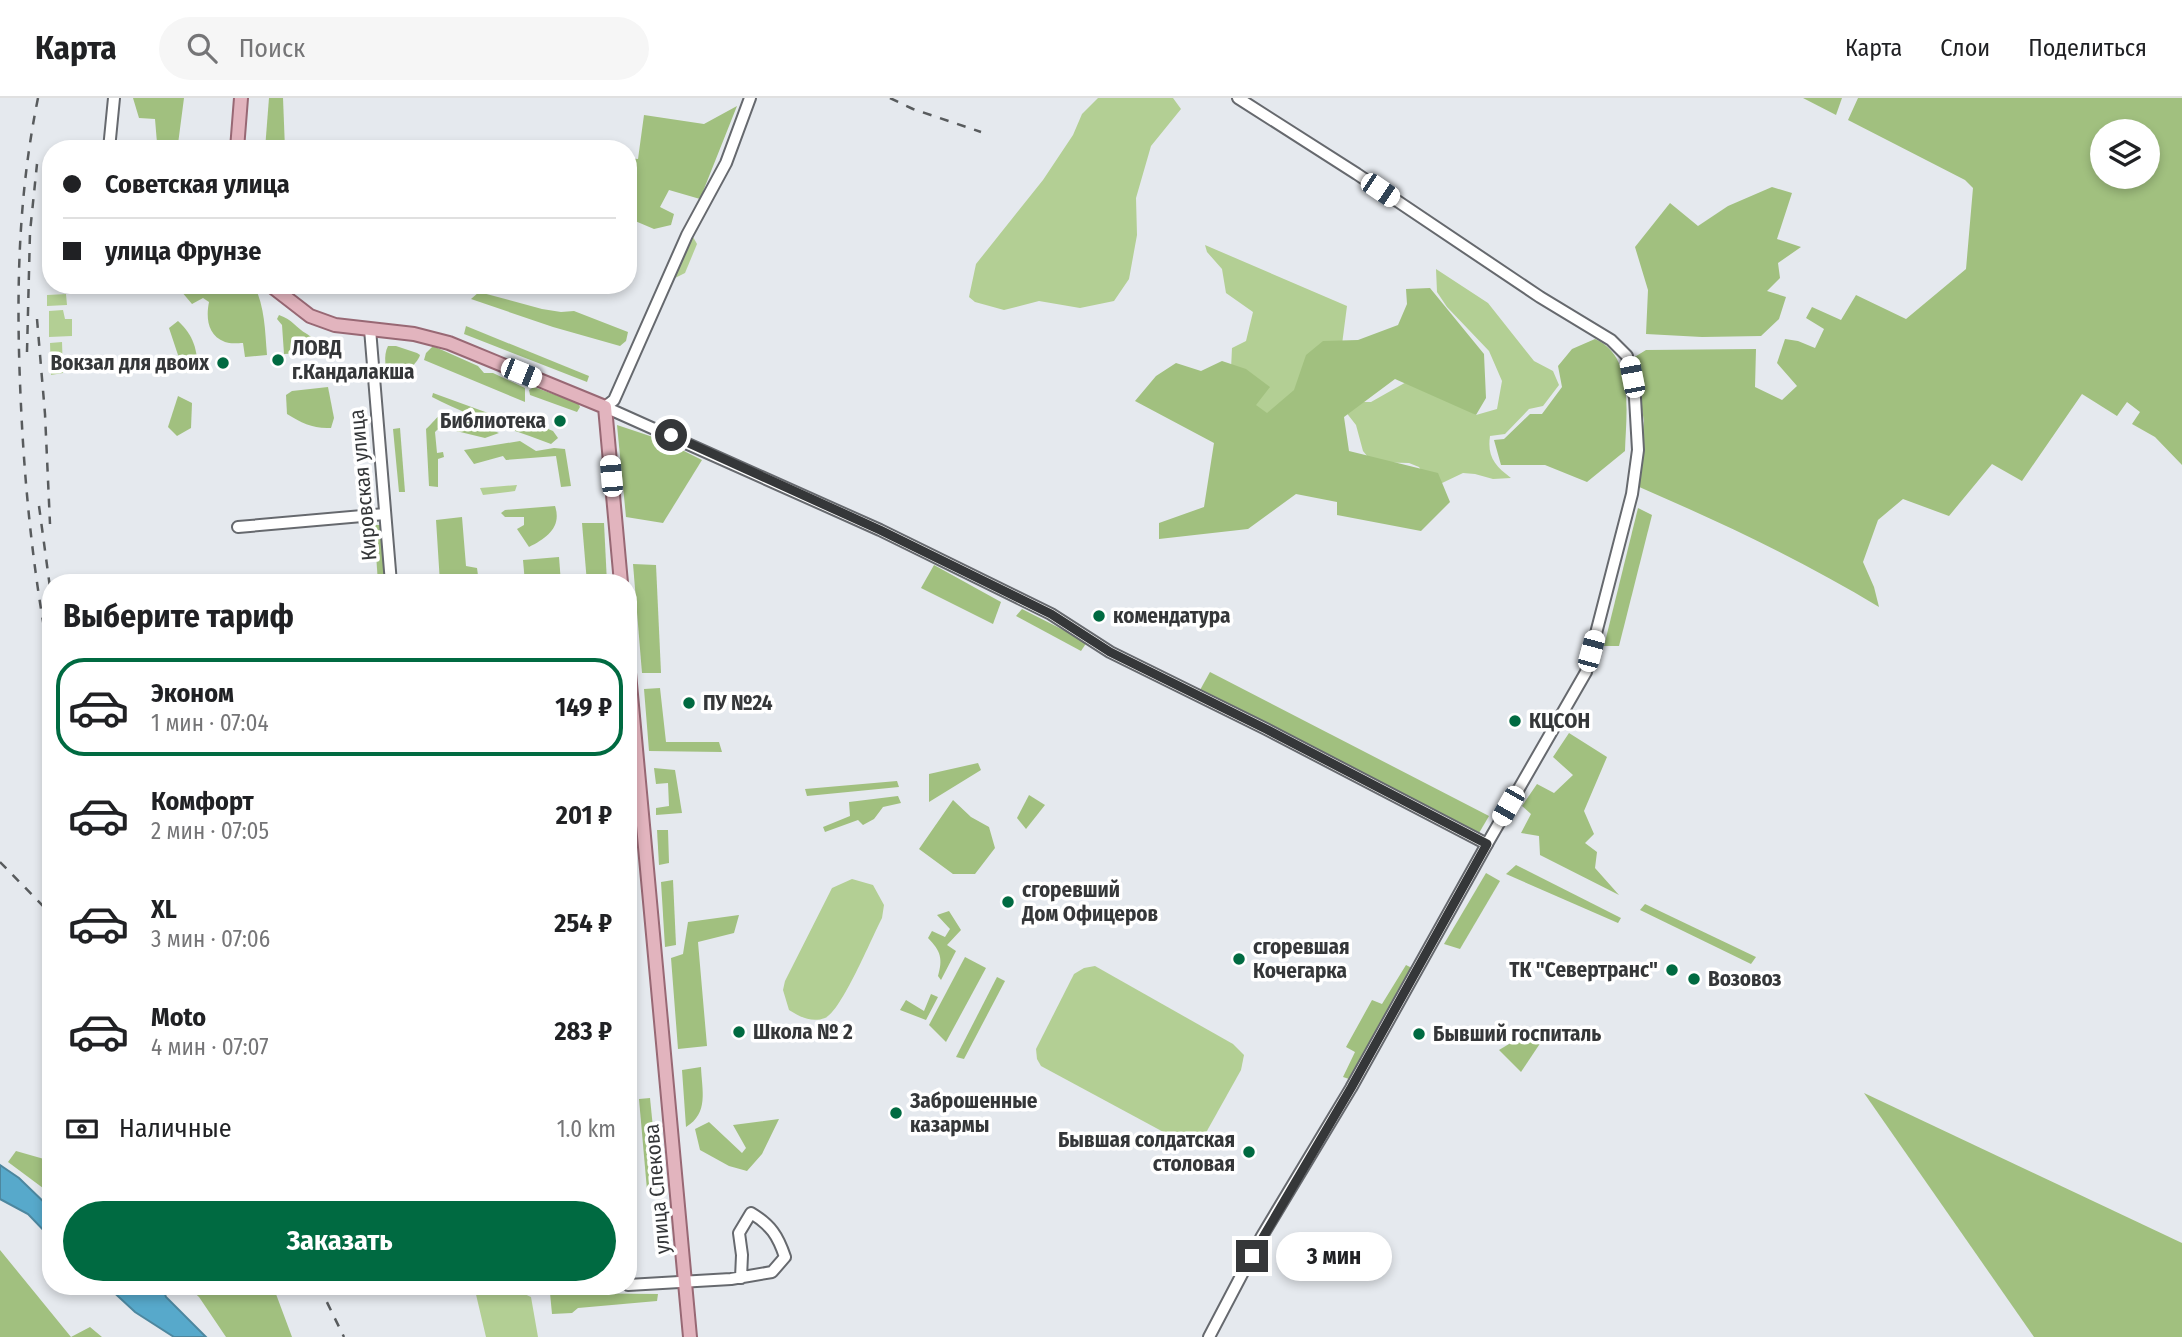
<!DOCTYPE html>
<html lang="ru">
<head>
<meta charset="utf-8">
<style>
	:root { --surface:#fff; --page:#f6f6f6; --text:#202124; --muted:#757577; --line:#e0e0e0; --accent:#006a41 }
	body { margin:0; font-family:"Fira Sans Condensed",sans-serif; background:var(--page); color:var(--text); height:100vh; display:flex; flex-direction:column; font-size:26px; white-space:nowrap }
	* { box-sizing:border-box; margin:0 }
	p { font-size:23px; color:var(--muted) }
	.icon { flex:none; width:38px; height:38px; fill:none; stroke:currentColor; stroke-width:2; stroke-linecap:round; stroke-linejoin:round }
	.map { position:relative; flex:1; overflow:hidden }
	.details { position:absolute; left:42px; top:476px; width:595px; height:721px; display:flex; flex-direction:column; background:var(--surface); border-radius:28px; box-shadow:0 4px 10px #0003 }
	.details>* { flex:none }
	.top-card { position:absolute; left:42px; top:42px; width:595px; height:154px; border-radius:28px; box-shadow:0 4px 10px #0003; display:grid; align-content:center; height:154px; padding:0 21px; background:var(--surface) }
	.fabs { position:absolute; left:2090px; top:21px; display:grid; gap:14px }
	.fabs a { display:grid; place-items:center; width:70px; height:70px; border-radius:50%; background:var(--surface); box-shadow:0 4px 10px #0003; font-size:35px }
	.end { position:absolute; width:32px; height:32px; margin:-16px; border:9px solid #353739; background:#fff; box-shadow:0 0 0 4px #fff }
	.from { border-radius:50% }
	.bubble { position:absolute; height:49px; border-radius:24px; background:var(--surface); box-shadow:0 4px 10px #0003; font-size:23px; font-weight:700; line-height:49px; text-align:center }
	.car { position:absolute; width:21px; height:42px; margin:-21px -10px; border-radius:9px; box-shadow:0 0 5px 2px #0007; background:linear-gradient(#fff 24%,#345 0 40%,#fff 0 76%,#345 0 86%,#fff 0) }
	.top-card b { display:flex; align-items:center; gap:24px; height:66px; font-size:26px }
	.top-card b+b { border-top:2px solid var(--line) }
	.top-card i { width:18px; height:18px; background:var(--text) }
	ul { padding:0; list-style:none }
	li { display:flex; align-items:center; gap:21px; height:98px; margin:0 14px 10px; padding:0 7px; border:4px solid transparent; border-radius:28px }
	li div { flex:1 }
	li b { display:block; font-size:26px }
	li em { font-style:normal; font-weight:700 }
	li.selected { border-color:var(--accent) }
	li>.icon { width:63px; height:63px; stroke-width:1.5 }
	h2 { padding:0 21px; font-size:32px; line-height:84px }
	.pay { display:flex; align-items:center; gap:18px; height:77px; padding:0 21px; font-size:26px }
	.pay p { margin-inline-start:auto }
	.cta { display:flex; gap:14px; margin-top:auto; padding:14px 21px }
	.cta a { flex:1; height:80px; border-radius:42px; background:var(--accent); color:#fff; font-size:28px; font-weight:700; line-height:80px; text-align:center }
	header { display:flex; align-items:center; gap:42px; box-sizing:border-box; height:98px; padding:0 35px; background:var(--surface); border-bottom:2px solid var(--line) }
	header strong { font-size:33px }
	nav { display:flex; gap:38px; margin-inline-start:auto; font-size:24px }
	.search { width:490px; height:63px; background:var(--page); display:flex; align-items:center; gap:18px; box-sizing:border-box; padding:0 24px; border-radius:38px; color:var(--muted); font-size:26px }
	.map>svg:first-child { display:block }
	.green { fill:#b3cf94 }
	.forest { fill:#a1c07f; fill-rule:evenodd }
	.water { fill:#57a9cb; stroke:#4d879f; stroke-width:2 }
	.lines { fill:none; stroke-linecap:round; stroke-linejoin:round }
	.minor-casing { stroke:#66696e; stroke-width:14 }
	.major-casing { stroke:#986874; stroke-width:16 }
	.minor { stroke:#fff; stroke-width:10 }
	.major { stroke:#e2b4be; stroke-width:12 }
	.rail { stroke:#585b5d; stroke-width:2.5; stroke-dasharray:9 9; stroke-linecap:butt }
	.route { stroke:#353739; stroke-width:9 }
	.poi-dot { fill:#006a41; stroke:#fff; stroke-width:2.5 }
	.labels { text-anchor:middle; stroke-width:7; stroke-linejoin:round; paint-order:stroke }
	.poi-label { font-size:21px; font-weight:bold; fill:#353739; stroke:#fff; text-anchor:start }
	.street-label { font-size:21px; fill:#353739; stroke:#fff }
</style>
</head>
<body>
<header>
<strong>Карта</strong>
<div class="search"><svg class="icon" aria-label="search" viewBox="0 0 24 24"><circle cx="10" cy="10" r="6"/><path d="M15 15l6 6"/></svg>Поиск</div>
<nav><a>Карта</a><a>Слои</a><a>Поделиться</a></nav>
</header>
<div class="map">
<svg width="2182" height="1239" viewBox="0 0 2182 1239">
	<rect width="100%" height="100%" fill="#e5e9ee"/>
	<g class="green">
		<polygon points="1098,0 1173,0 1181,11 1151,48 1136,100 1137,137 1129,181 1114,203 1080,210 1039,203 1004,212 975,204 969,199 976,166 1043,82 1073,37 1082,16"/>
		<polygon points="693,139 697,146 685,175 673,181"/>
		<polygon points="1205,147 1347,208 1341,254 1289,317 1250,315 1231,271 1232,250 1246,243 1253,214 1226,195 1222,171 1207,154"/>
		<path d="M1436,171L1488,205L1534,263L1553,273L1559,287L1543,308L1529,311L1505,336L1490,338C1487,359 1495,368 1511,380L1493,381L1475,376L1463,375L1440,386L1432,388L1419,369L1409,365L1372,364L1363,353L1356,327L1338,304H1371L1417,278L1476,317L1497,311L1502,283L1489,253L1447,209L1437,194Z"/>
		<polygon points="66,196 67,207 47,208 47,197"/>
		<polygon points="63,212 65,221 72,221 72,238 49,239 49,213"/>
		<polygon points="62,244 63,275 51,277 50,245"/>
		<polygon points="517,387 515,393 483,397 480,390"/>
		<path d="M852,781L873,787L884,807L882,820C872,839 841,914 825,920C812,925 800,919 789,912L783,892L785,883L832,790Z"/>
		<polygon points="1095,868 1233,946 1244,957 1241,972 1203,1040 1182,1044 1041,968 1037,961 1036,951 1074,876 1084,870"/>
		<polygon points="474,1188 518,1188 520,1194 531,1199 538,1239 486,1239"/>
	</g>
	<g class="forest">
		<polygon points="133,0 184,0 178,46 157,45 155,21 139,20"/>
		<polygon points="269,0 283,0 285,51 265,51"/>
		<polygon points="1803,0 1842,0 1836,17"/>
		<path d="M1858,0H2182V367L2155,339L2132,326L2140,314L2127,304L2117,318L2082,296L2022,383L1992,366L1949,418L1903,401L1878,422L1863,464L1874,489L1879,509C1802,462 1720,424 1637,388L1644,323L1633,260L1646,252L1756,251L1755,289L1782,302L1797,288L1777,265L1785,241L1798,243L1815,250L1824,231L1806,220L1812,209L1841,222L1856,197L1906,221L1966,171L1973,90L1965,82L1848,22ZM2102,33H2147V79H2102Z"/>
		<polygon points="737,8 700,101 669,92 660,109 674,116 671,127 654,131 628,120 628,60 638,61 644,17 704,26"/>
		<polygon points="1772,89 1792,95 1777,141 1801,149 1778,165 1780,180 1767,193 1786,199 1779,221 1761,238 1702,239 1646,236 1648,192 1635,149 1670,105 1698,128 1728,108"/>
		<path d="M185,187H254C265,209 265,233 267,257L245,259L243,245C238,245 230,246 225,244C207,237 206,219 209,204L203,200L192,206L181,193Z"/>
		<polygon points="1430,190 1484,256 1486,300 1476,317 1395,281 1344,319 1349,353 1438,375 1450,404 1421,433 1337,417 1337,404 1296,396 1248,431 1159,441 1159,425 1204,409 1214,345 1135,303 1156,278 1176,265 1201,273 1222,263 1246,271 1270,289 1256,307 1267,315 1294,292 1306,257 1323,243 1358,242 1398,227 1407,206 1406,191"/>
		<polygon points="479,194 542,211 561,214 574,213 628,234 626,243 620,248 553,229 471,201"/>
		<path d="M279,217C293,222 295,229 307,236C316,243 328,245 336,253L284,256L282,227L277,221Z"/>
		<path d="M178,223C194,238 197,251 198,273L184,275L169,230Z"/>
		<polygon points="466,228 589,278 587,284 464,236"/>
		<path d="M1595,241C1635,258 1626,317 1625,353L1587,384L1545,367H1501L1494,342L1504,341L1530,316H1542L1562,289L1558,268L1572,251Z"/>
		<path d="M388,248H396L417,255L420,257C417,267 401,278 391,281C385,274 383,257 388,248Z"/>
		<polygon points="433,248 478,268 484,275 493,275 525,290 525,304 424,262 426,255"/>
		<path d="M328,289L334,320L331,330C313,331 302,325 287,316L286,297L292,293Z"/>
		<polygon points="534,289 578,305 580,309 577,314 530,297 529,292"/>
		<path d="M433,295L521,327L541,328L553,333L558,340L551,346C511,331 470,319 432,299Z"/>
		<polygon points="178,298 192,305 191,330 177,338 168,329"/>
		<path d="M444,314L453,316L499,335L485,340L452,332L449,327L441,328L435,334L437,355L443,354L444,359L438,361V389L429,388L426,331C433,325 436,319 444,314Z"/>
		<polygon points="617,327 662,342 702,362 663,425 626,419"/>
		<polygon points="400,330 405,394 399,394 393,331"/>
		<polygon points="520,343 536,353 554,350 565,351 571,388 561,389 556,358 506,362 503,358 474,366 464,352"/>
		<path d="M555,408C562,429 547,440 529,449L517,431L524,427V419H505L501,415L505,412Z"/>
		<polygon points="1638,410 1652,417 1619,548 1604,548"/>
		<polygon points="462,419 466,468 477,470 479,485 440,485 436,422"/>
		<polygon points="582,425 604,425 607,485 587,485"/>
		<polygon points="374,427 381,427 385,485 378,485"/>
		<polygon points="559,459 561,485 525,485 523,462"/>
		<polygon points="633,466 656,467 661,575 642,575"/>
		<polygon points="934,467 1001,504 993,526 921,490"/>
		<polygon points="1022,511 1087,544 1081,553 1016,518"/>
		<polygon points="1210,574 1489,718 1479,735 1200,592"/>
		<polygon points="660,590 666,644 719,644 722,654 649,653 644,591"/>
		<polygon points="1569,635 1607,659 1584,713 1594,736 1585,745 1597,754 1595,770 1619,797 1540,757 1539,738 1521,735 1531,716 1522,708 1537,686 1554,695 1573,677 1553,659"/>
		<polygon points="978,665 981,672 929,704 929,676"/>
		<polygon points="654,670 675,672 682,715 656,717 656,710 669,708 668,685 656,686"/>
		<polygon points="897,683 899,689 807,698 805,691"/>
		<polygon points="1029,697 1045,707 1026,731 1017,720"/>
		<polygon points="898,698 901,705 883,709 874,721 863,727 858,722 825,734 823,729 850,718 849,704"/>
		<polygon points="953,702 971,719 989,729 995,750 975,776 953,776 919,751"/>
		<polygon points="657,732 668,732 669,765 659,767"/>
		<polygon points="1516,767 1621,820 1618,825 1506,776"/>
		<polygon points="1486,775 1500,783 1460,851 1444,846"/>
		<polygon points="673,782 676,847 665,849 661,784"/>
		<polygon points="1645,806 1756,859 1751,866 1640,812"/>
		<path d="M949,813L961,832L947,847L956,853L941,882L938,878C943,861 941,853 928,840L932,833L945,839L950,831L937,817Z"/>
		<polygon points="739,817 734,835 698,844 707,948 678,951 671,860 683,856 688,824"/>
		<polygon points="965,859 986,870 946,944 929,927"/>
		<polygon points="1406,867 1412,870 1349,981 1343,979 1355,954 1346,949 1372,902 1382,906"/>
		<polygon points="997,879 1005,883 964,961 956,959"/>
		<polygon points="931,896 938,899 926,922 900,912 906,902 924,913"/>
		<polygon points="1539,928 1547,935 1521,974 1499,952"/>
		<path d="M701,969C702,993 709,1015 686,1029L682,972Z"/>
		<polygon points="1864,995 2182,1145 2182,1239 2034,1239"/>
		<polygon points="650,1000 659,1090 647,1092 639,1001"/>
		<polygon points="779,1021 762,1056 747,1073 729,1068 700,1052 695,1031 709,1024 742,1055 746,1050 733,1027"/>
		<polygon points="16,1053 51,1063 51,1096 8,1064"/>
		<polygon points="0,1152 71,1239 90,1229 102,1239 0,1239"/>
		<polygon points="187,1188 273,1188 292,1239 226,1239 199,1199"/>
		<polygon points="550,1195 658,1196 657,1203 578,1210 572,1215 552,1216"/>
	</g>
	<g class="water">
		<polygon points="0,1067 19,1080 51,1111 51,1140 28,1116 0,1101"/>
		<polygon points="107,1188 162,1188 166,1199 206,1239 174,1239 135,1214"/>
	</g>
	<g class="lines">
		<g class="minor-casing">
			<g id="minor">
				<polyline points="750,0 726,65 687,137 614,302 605,309 880,432 1051,516 1110,554 1266,631 1487,746 1351,990 1262,1138 1209,1239"/>
				<polyline points="1238,0 1357,76 1540,199 1611,242 1627,258 1635,300 1638,352 1632,396 1586,574 1487,746"/>
				<polyline points="109,51 114,0"/>
				<polyline points="370,231 391,485"/>
				<polyline points="238,429 385,416"/>
				<polyline points="628,712 642,710"/>
				<path d="M628,1187L731,1181L772,1174L785,1159C778,1138 771,1127 751,1115L739,1135L742,1157L741,1180"/>
				<polyline points="578,1188 584,1190 611,1188"/>
			</g>
		</g>
		<g class="major-casing">
			<g id="major">
				<polyline points="237,51 241,0"/>
				<polyline points="270,187 310,218 335,227 414,236 449,245 605,309 621,485"/>
				<polyline points="628,564 690,1239"/>
			</g>
		</g>
		<use href="#minor" class="minor"/>
		<use href="#major" class="major"/>
		<g class="rail">
			<path d="M38,0C17,103 16,203 21,308C25,394 34,482 51,567"/>
			<polyline points="890,0 913,11 981,34"/>
			<polyline points="37,221 45,316 50,426"/>
			<polyline points="27,254 30,134 37,66"/>
			<polyline points="39,408 51,497"/>
			<polyline points="0,764 45,810"/>
			<polyline points="319,1188 344,1239"/>
		</g>
	</g>
	<g class="lines">
		<polyline class="route" points="671,337 880,432 1051,516 1110,554 1266,631 1487,746 1351,990 1252,1158"/>
	</g>
	<g class="poi-dot">
		<circle cx="278" cy="262" r="7"/>
		<circle cx="223" cy="265" r="7"/>
		<circle cx="560" cy="323" r="7"/>
		<circle cx="1099" cy="518" r="7"/>
		<circle cx="689" cy="605" r="7"/>
		<circle cx="1515" cy="623" r="7"/>
		<circle cx="1008" cy="804" r="7"/>
		<circle cx="1239" cy="861" r="7"/>
		<circle cx="1672" cy="872" r="7"/>
		<circle cx="1694" cy="881" r="7"/>
		<circle cx="739" cy="934" r="7"/>
		<circle cx="1419" cy="936" r="7"/>
		<circle cx="896" cy="1015" r="7"/>
		<circle cx="1249" cy="1054" r="7"/>
	</g>
	<g class="labels">
		<g class="poi-label">
			<text x="292" y="257">ЛОВД<tspan x="292" dy="24">г.Кандалакша</tspan></text>
			<text x="209" y="272" text-anchor="end">Вокзал для двоих</text>
			<text x="546" y="330" text-anchor="end">Библиотека</text>
			<text x="1113" y="525">комендатура</text>
			<text x="703" y="612">ПУ №24</text>
			<text x="1529" y="630">КЦСОН</text>
			<text x="1022" y="799">сгоревший<tspan x="1022" dy="24">Дом Офицеров</tspan></text>
			<text x="1253" y="856">сгоревшая<tspan x="1253" dy="24">Кочегарка</tspan></text>
			<text x="1658" y="879" text-anchor="end">ТК "Севертранс"</text>
			<text x="1708" y="888">Возовоз</text>
			<text x="753" y="941">Школа № 2</text>
			<text x="1433" y="943">Бывший госпиталь</text>
			<text x="910" y="1010">Заброшенные<tspan x="910" dy="24">казармы</tspan></text>
			<text x="1235" y="1049" text-anchor="end">Бывшая солдатская<tspan x="1235" dy="24">столовая</tspan></text>
		</g>
		<g class="street-label">
			<text transform="translate(363 387) rotate(-95)" y="7">Кировская улица</text>
			<text transform="translate(657 1091) rotate(-95)" y="7">улица Спекова</text>
		</g>
	</g>
</svg>
<div class="fabs">
<a><svg class="icon" aria-label="layers" viewBox="0 0 24 24"><path d="M12 4l9 5-9 5-9-5zM3 14l9 5 9-5"/></svg></a>
</div>
<i class="end from" style="left:671px;top:337px"></i>
<i class="end" style="left:1252px;top:1158px"></i>
<div class="bubble" style="left:1276px;top:1134px;width:116px">3 мин</div>
<i class="car" style="left:1380px;top:92px;rotate:124deg"></i>
<i class="car" style="left:521px;top:275px;rotate:112deg"></i>
<i class="car" style="left:1632px;top:279px;rotate:349deg"></i>
<i class="car" style="left:611px;top:378px;rotate:355deg"></i>
<i class="car" style="left:1591px;top:553px;rotate:15deg"></i>
<i class="car" style="left:1508px;top:708px;rotate:210deg"></i>
<div class="top-card">
<b><i class="from"></i>Советская улица</b>
<b><i></i>улица Фрунзе</b>
</div>
<section class="details">
<h2>Выберите тариф</h2>
<ul>
<li class="selected"><svg class="icon" aria-label="car" viewBox="0 0 24 24"><path d="M5 17H2v-5l4-1 3-4h7l3 4 3 1v5h-3M9 17h6M6 11h13"/><circle cx="7" cy="17" r="2"/><circle cx="17" cy="17" r="2"/></svg><div><b>Эконом</b><p>1 мин · 07:04</p></div><em>149 ₽</em></li>
<li><svg class="icon" aria-label="car" viewBox="0 0 24 24"><path d="M5 17H2v-5l4-1 3-4h7l3 4 3 1v5h-3M9 17h6M6 11h13"/><circle cx="7" cy="17" r="2"/><circle cx="17" cy="17" r="2"/></svg><div><b>Комфорт</b><p>2 мин · 07:05</p></div><em>201 ₽</em></li>
<li><svg class="icon" aria-label="car" viewBox="0 0 24 24"><path d="M5 17H2v-5l4-1 3-4h7l3 4 3 1v5h-3M9 17h6M6 11h13"/><circle cx="7" cy="17" r="2"/><circle cx="17" cy="17" r="2"/></svg><div><b>XL</b><p>3 мин · 07:06</p></div><em>254 ₽</em></li>
<li><svg class="icon" aria-label="car" viewBox="0 0 24 24"><path d="M5 17H2v-5l4-1 3-4h7l3 4 3 1v5h-3M9 17h6M6 11h13"/><circle cx="7" cy="17" r="2"/><circle cx="17" cy="17" r="2"/></svg><div><b>Moto</b><p>4 мин · 07:07</p></div><em>283 ₽</em></li>
</ul>
<div class="pay"><svg class="icon" aria-label="cash" viewBox="0 0 24 24"><path d="M3 7h18v10H3z"/><circle cx="12" cy="12" r="2"/></svg>Наличные<p>1.0 km</p></div>
<div class="cta"><a>Заказать</a></div>
</section>
</div>
</body>
</html>
